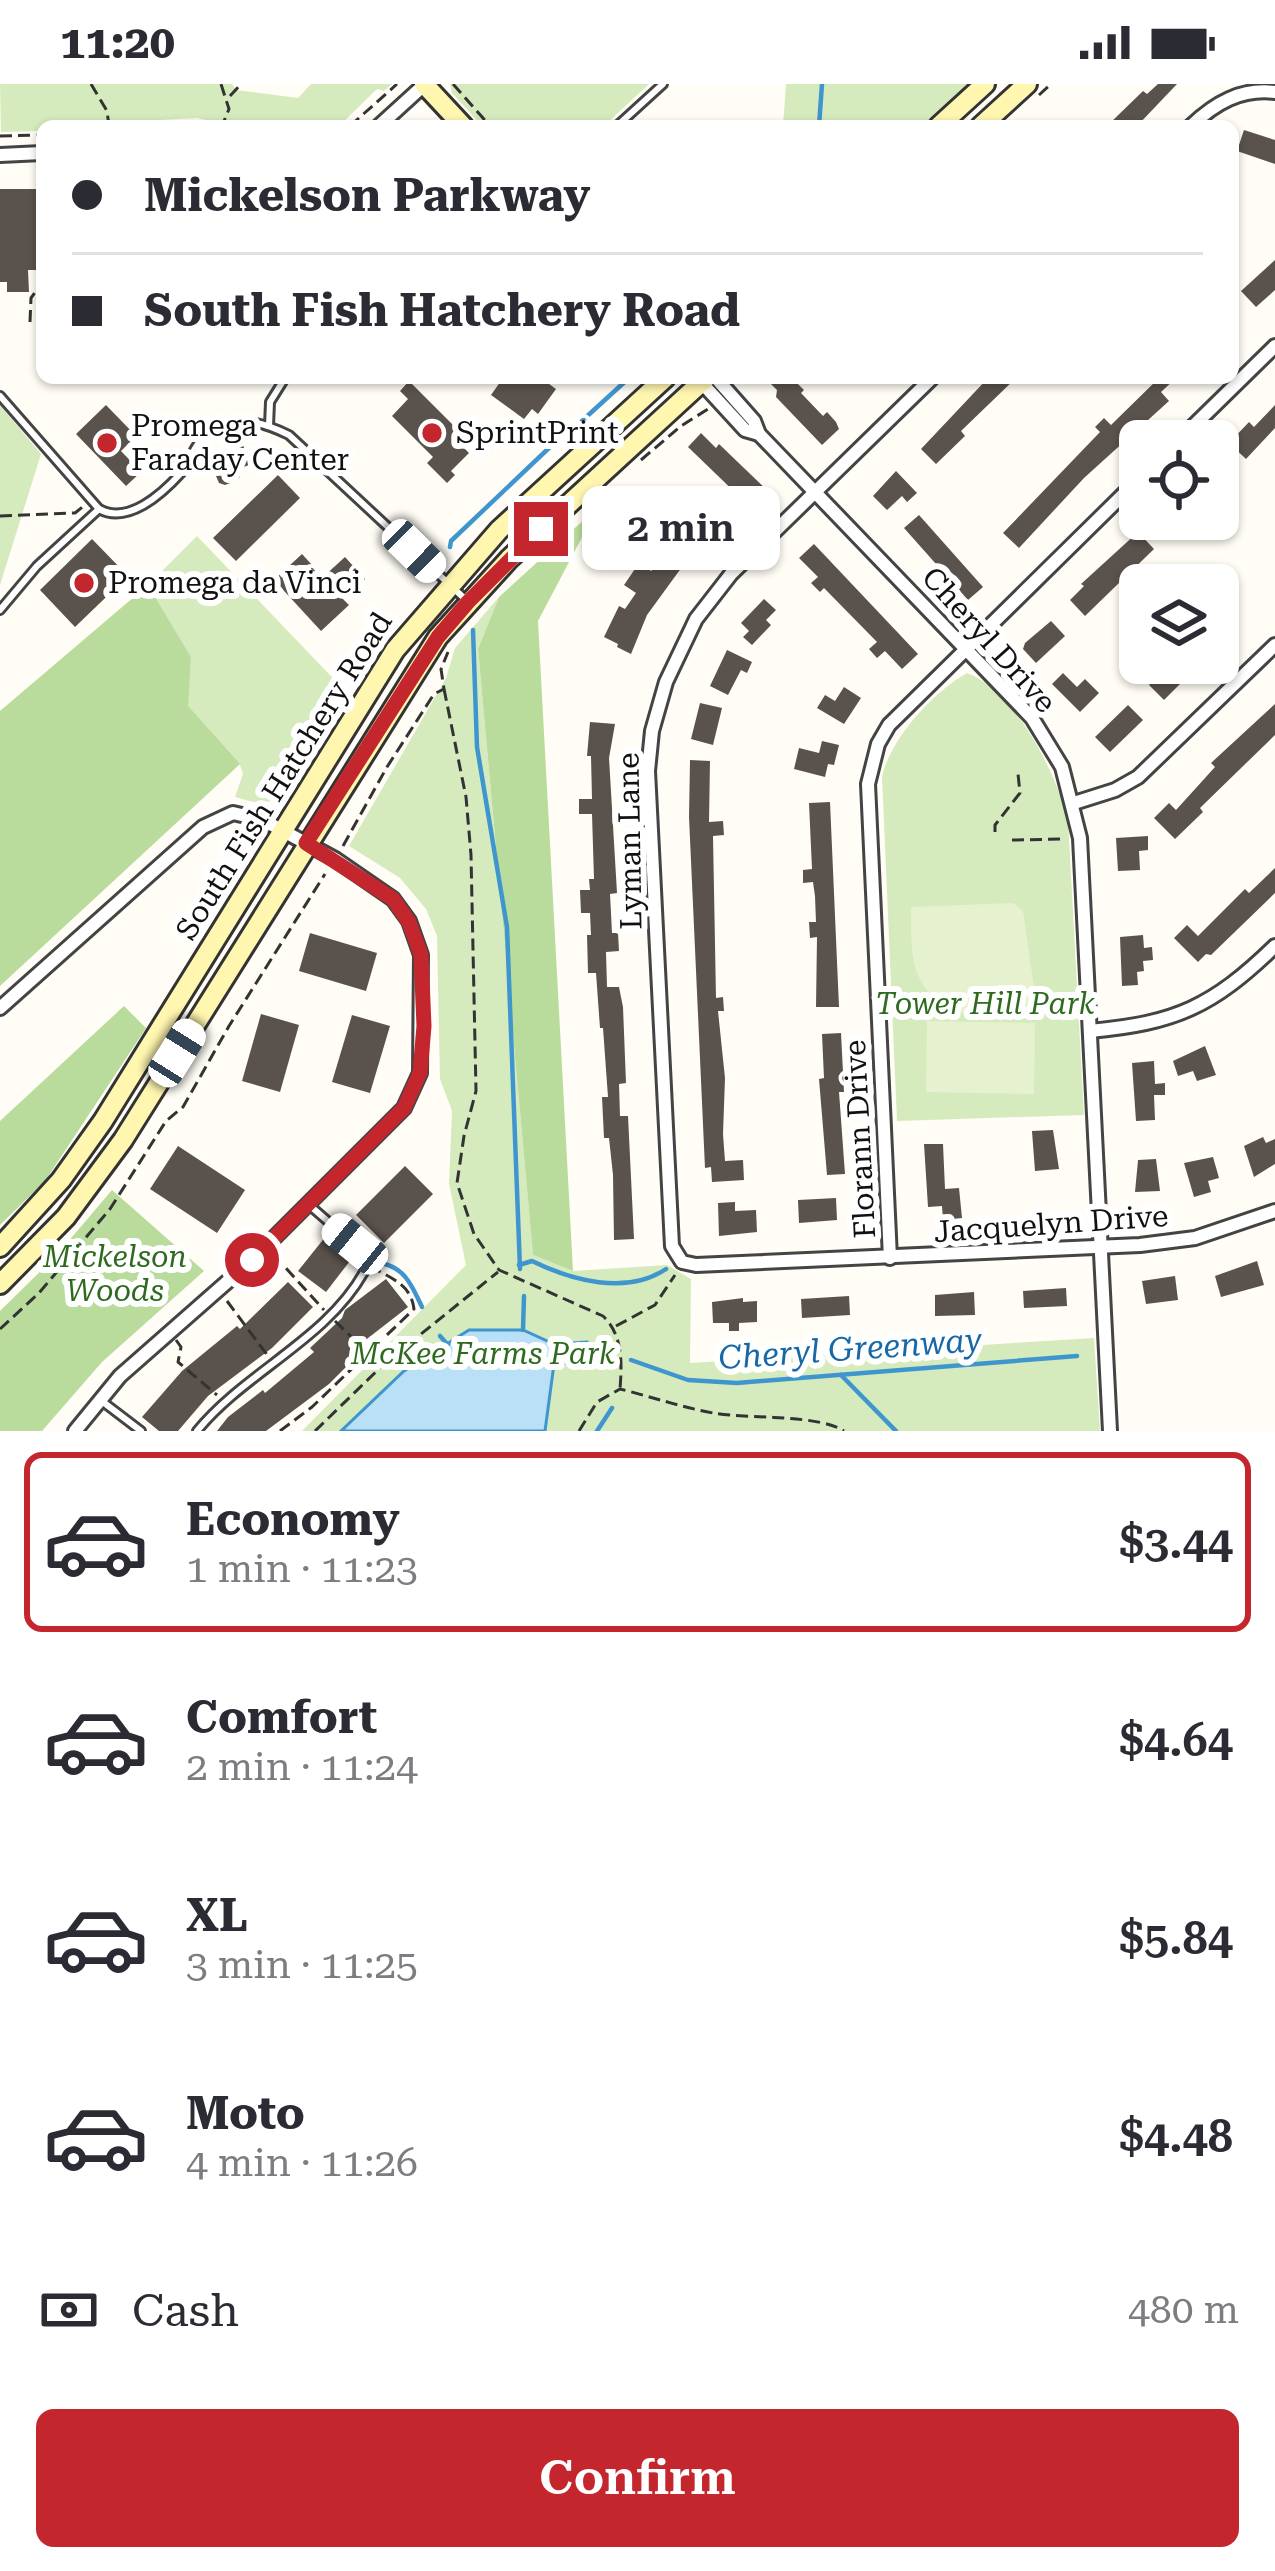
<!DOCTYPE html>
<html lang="en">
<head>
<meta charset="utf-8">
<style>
	:root { --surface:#fff; --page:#f7f7f7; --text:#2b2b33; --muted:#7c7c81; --line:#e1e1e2; --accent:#c4262e }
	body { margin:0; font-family:"Roboto Serif",serif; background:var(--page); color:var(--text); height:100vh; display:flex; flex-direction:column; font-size:45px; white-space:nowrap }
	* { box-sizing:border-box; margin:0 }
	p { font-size:39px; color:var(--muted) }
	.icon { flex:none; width:66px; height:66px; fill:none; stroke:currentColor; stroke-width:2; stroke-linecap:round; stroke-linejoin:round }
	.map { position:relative; height:1347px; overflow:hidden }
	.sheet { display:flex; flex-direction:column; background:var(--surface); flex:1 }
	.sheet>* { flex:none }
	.hud { position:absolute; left:36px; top:36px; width:1203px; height:264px; border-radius:18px; box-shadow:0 3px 9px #0004; display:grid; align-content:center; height:264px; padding:0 36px; background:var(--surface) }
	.buttons { position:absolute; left:1119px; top:336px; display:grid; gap:24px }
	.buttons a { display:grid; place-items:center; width:120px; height:120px; border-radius:18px; background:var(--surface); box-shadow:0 3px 9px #0004; font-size:60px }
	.end { position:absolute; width:54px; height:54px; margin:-27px; border:15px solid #c4262e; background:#fff; box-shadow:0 0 0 6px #fff }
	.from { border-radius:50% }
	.bubble { position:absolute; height:84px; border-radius:18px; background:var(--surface); box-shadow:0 3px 9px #0004; font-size:39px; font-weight:600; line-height:84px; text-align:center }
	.car { position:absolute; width:36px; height:72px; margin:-36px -18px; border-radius:15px; box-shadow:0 0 9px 3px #0007; background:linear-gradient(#fff 24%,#345 0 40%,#fff 0 76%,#345 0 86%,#fff 0) }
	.hud b { display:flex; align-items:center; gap:42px; height:114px; font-size:45px }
	.hud b+b { border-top:3px solid var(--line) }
	.hud i { width:30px; height:30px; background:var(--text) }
	ul { padding:21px 0 0; list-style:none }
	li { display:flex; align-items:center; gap:36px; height:180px; margin:0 24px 18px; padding:0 12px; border:6px solid transparent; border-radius:18px }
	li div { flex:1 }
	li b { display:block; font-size:45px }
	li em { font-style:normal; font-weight:600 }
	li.on { border-color:var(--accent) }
	li>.icon { width:108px; height:108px; stroke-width:1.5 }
	.pay { display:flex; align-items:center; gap:30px; height:132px; padding:0 36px; font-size:45px }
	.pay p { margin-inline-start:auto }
	.action { display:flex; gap:24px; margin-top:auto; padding:24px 36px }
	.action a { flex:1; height:138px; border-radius:18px; background:var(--accent); color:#fff; font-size:48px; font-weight:600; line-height:138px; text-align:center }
	.status { display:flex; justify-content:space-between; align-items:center; height:84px; padding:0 60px; background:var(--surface); direction:ltr }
	.status svg { height:33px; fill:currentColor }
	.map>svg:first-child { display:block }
	.green { fill:#d5ebbd }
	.forest { fill:#b9dc9c }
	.pitch { fill:#e6f2cf }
	.water { fill:#b9e0f7; stroke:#3f96cf; stroke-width:3 }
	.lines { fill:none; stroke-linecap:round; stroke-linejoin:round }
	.stream { stroke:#3f96cf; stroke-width:4.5 }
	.building { fill:#5a524d }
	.lane-casing { stroke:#444; stroke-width:12 }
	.street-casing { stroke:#444; stroke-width:18 }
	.secondary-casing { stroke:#333; stroke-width:24 }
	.path { stroke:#333; stroke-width:3; stroke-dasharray:12 6; stroke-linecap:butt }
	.lane { stroke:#fff; stroke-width:6 }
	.street { stroke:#fff; stroke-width:12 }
	.secondary { stroke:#fff6b0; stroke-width:18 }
	.route { stroke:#c4262e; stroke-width:15 }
	.poi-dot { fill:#c4262e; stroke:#fff; stroke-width:4.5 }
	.labels { text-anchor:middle; stroke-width:12; stroke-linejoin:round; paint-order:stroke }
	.poi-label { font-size:30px; fill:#111; stroke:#fff; text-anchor:start }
	.street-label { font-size:30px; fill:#111; stroke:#fff }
	.park-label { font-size:30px; font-style:italic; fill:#2f6b1f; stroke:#fff }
	.water-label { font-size:33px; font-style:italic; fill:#1768a6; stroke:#fff }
</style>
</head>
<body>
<div class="status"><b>11:20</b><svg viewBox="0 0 49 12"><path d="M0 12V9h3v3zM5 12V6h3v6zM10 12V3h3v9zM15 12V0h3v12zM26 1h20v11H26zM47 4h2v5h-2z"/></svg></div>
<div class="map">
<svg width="1275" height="1347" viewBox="0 0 1275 1347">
	<rect width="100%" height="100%" fill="#fffdf5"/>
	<g class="green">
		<polygon points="0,0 232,0 236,6 298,14 311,0 392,0 384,7 377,5 339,42 233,42 197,34 42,42 42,47 1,48"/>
		<polygon points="450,0 649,0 604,42 482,42 452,9"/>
		<polygon points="786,0 971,0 925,42 783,42"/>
		<polygon points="0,321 41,370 0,501"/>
		<path d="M197,452L349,611C333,637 301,705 274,716C260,721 249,717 235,713L243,690L240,681L187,622L191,573L148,501Z"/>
		<polygon points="499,513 478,565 533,1171 573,1187 667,1181 691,1195 690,1279 1094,1254 1100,1347 302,1347 466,1181 449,1100 452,1027 440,995 437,852 426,825 400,794 349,762 446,594 455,564"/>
		<path d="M967,589C1015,606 1056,689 1068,736L1084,1031L897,1037L882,693C890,655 933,608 967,589Z"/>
	</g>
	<g class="forest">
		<polygon points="598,423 538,537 573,1187 533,1171 478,565 499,513"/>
		<polygon points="148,501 191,573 188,622 240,680 0,902 0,627"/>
		<polygon points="124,922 146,944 45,1097 0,1141 0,1037"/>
		<polygon points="112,1106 204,1187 102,1278 42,1347 0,1347 0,1227 56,1172"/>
	</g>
	<g class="pitch">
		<path d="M1013,819L1023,827L1038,931C995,935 938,938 918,891C909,871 912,845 911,823Z"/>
		<polygon points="927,937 1035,939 1034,1010 926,1008"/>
	</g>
	<polygon class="water" points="469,1246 523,1246 554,1260 587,1258 590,1270 585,1278 554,1280 545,1347 341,1347 404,1287"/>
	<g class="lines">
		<g class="stream">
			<polyline points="819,42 822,0"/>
			<polyline points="573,345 629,294"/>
			<polyline points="450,463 451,457 550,363"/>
			<polyline points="473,546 477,663 507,843 520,1185"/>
			<path d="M380,1179C405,1183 412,1202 422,1223"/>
			<path d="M519,1181L532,1177C571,1196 626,1212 666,1185"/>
			<polyline points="523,1246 524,1212"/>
			<polyline points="440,1252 448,1261"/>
			<polyline points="590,1270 615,1275"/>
			<polyline points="631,1276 688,1296 737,1299 1077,1272"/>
			<polyline points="841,1291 896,1347"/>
			<polyline points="597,1347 612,1324"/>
		</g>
	</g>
	<g class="building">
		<polygon points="1158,0 1177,0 1137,42 1107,42 1143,7 1147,10"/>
		<polygon points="1244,46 1275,56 1275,80 1237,67"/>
		<polygon points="0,105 42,105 42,186 28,186 29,208 7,208 7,198 0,198"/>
		<polygon points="1275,176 1275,206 1256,223 1241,207"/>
		<polygon points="503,294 541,294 556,305 538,330 532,325 524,335 491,311"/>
		<polygon points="775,294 802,294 797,299 804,306 801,309 823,332 827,328 836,338 839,345 822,361 776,313 777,306 770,299"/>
		<polygon points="988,294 1016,294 961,347 965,352 936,380 921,365"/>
		<polygon points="1159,294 1176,294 1161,308 1169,317 1084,394 1019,464 1003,449 1100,348 1095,343 1104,334 1111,341"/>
		<polygon points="409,297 458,346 452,352 469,369 451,387 455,391 447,399 427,379 433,373 392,332 408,315 400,307"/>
		<polygon points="106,321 136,352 121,367 141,388 126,402 76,350"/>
		<polygon points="1275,321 1275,344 1246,375 1229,359 1249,338 1254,343"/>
		<polygon points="701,349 716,364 719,360 771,410 750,431 739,421 744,417 688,363"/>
		<polygon points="242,359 251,380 237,386 240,393 235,397 225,401 219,399 207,371"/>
		<polygon points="896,387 917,409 907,418 902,412 887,426 873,412"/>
		<polygon points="278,391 300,414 236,477 213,454"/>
		<polygon points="919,431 983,503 968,516 904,444"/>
		<polygon points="689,438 706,450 647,531 631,570 617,563 618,560 604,553 619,522 625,525 636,509 624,501 639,479 651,487 656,483"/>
		<polygon points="1138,448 1154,465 1085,532 1070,516 1084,502 1081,500"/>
		<polygon points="92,455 128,492 75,543 40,506"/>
		<polygon points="814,460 918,570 902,585 885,567 877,574 869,565 877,558 824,504 820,508 811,499 818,493 799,474"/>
		<polygon points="302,470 323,493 345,473 365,495 343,515 349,521 321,547 274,496"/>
		<polygon points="764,515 776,526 766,536 771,541 752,561 743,553 749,547 741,539"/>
		<polygon points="1051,537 1065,552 1036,579 1023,565 1025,559"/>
		<polygon points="727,566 752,578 747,589 741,586 728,611 710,602"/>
		<polygon points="1170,579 1201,579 1164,616 1149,601"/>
		<polygon points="1063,589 1077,603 1085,595 1099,609 1080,628 1052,600"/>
		<polygon points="844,603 861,614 844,640 817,624 825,611 835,617"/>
		<polygon points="700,619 722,624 713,661 691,655"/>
		<polygon points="1275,620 1275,651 1200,724 1203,728 1175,755 1154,734 1169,719 1176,726 1215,683 1211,679"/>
		<polygon points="1128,621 1143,636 1110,668 1095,653"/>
		<polygon points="590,638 615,640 609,674 617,809 610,810 612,849 618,849 619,867 606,868 607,903 619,903 623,923 626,999 619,1000 620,1032 628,1032 634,1155 614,1156 613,1091 609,1054 604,1054 602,1013 608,1013 603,944 600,944 596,889 588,889 587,851 591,851 590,829 581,829 580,806 590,806 589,795 594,795 592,730 579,730 579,715 592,715 591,672 587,672"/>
		<polygon points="822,657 839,661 834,681 828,680 825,693 794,685 799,664 819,669"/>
		<polygon points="690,676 710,677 709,738 723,737 724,751 713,752 716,914 723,913 724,927 718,927 725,994 723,1050 725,1077 743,1076 744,1096 712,1098 711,1083 705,1084 689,733"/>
		<polygon points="830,718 839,923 816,923 817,853 810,854 809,838 816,838 815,812 813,798 803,799 803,786 812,785 809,719"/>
		<polygon points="1148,752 1148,766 1139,767 1140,786 1118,787 1116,754"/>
		<polygon points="1275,784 1275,809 1211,871 1206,870 1198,878 1174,854 1187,841 1198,852 1245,805 1249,809"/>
		<polygon points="310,849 377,869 366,907 299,887"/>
		<polygon points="1143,851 1144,864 1152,863 1153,876 1143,877 1144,887 1137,888 1138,901 1122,902 1120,853"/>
		<polygon points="261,930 299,941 280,1008 242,997"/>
		<polygon points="352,931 390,942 370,1009 332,998"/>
		<polygon points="841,949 844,1008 839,1008 845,1090 827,1091 819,995 824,994 822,950"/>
		<polygon points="1205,962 1216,991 1197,997 1193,987 1178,992 1173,977"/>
		<polygon points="1154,977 1155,1000 1165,999 1165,1011 1154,1011 1155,1036 1136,1037 1132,979"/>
		<polygon points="1053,1046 1059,1085 1035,1087 1032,1047"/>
		<polygon points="1263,1053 1266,1059 1275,1055 1275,1080 1254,1093 1244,1062"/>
		<polygon points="924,1060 943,1060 945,1105 959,1104 962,1134 943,1136 942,1122 928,1123"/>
		<polygon points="178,1062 245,1106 217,1149 150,1105"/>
		<polygon points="1213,1073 1219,1094 1208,1097 1211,1108 1194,1113 1184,1079"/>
		<polygon points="1156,1075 1160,1107 1135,1108 1138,1076"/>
		<polygon points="405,1082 433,1110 384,1159 356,1131"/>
		<polygon points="836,1114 837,1136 799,1139 798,1116"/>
		<polygon points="735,1118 735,1127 756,1126 757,1148 719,1152 718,1119"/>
		<polygon points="326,1152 353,1173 326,1208 298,1187"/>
		<polygon points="1257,1177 1264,1201 1221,1213 1215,1192"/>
		<polygon points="1175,1192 1178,1216 1146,1220 1142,1197"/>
		<polygon points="386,1195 408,1223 354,1265 359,1270 329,1300 266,1347 217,1347 228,1333 263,1306 265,1309 314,1268 310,1264 342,1234 345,1226"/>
		<polygon points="288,1198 313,1223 272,1264 208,1312 178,1347 159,1347 142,1333 182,1287 237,1242 240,1245"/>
		<polygon points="1066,1204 1067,1222 1024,1224 1023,1207"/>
		<polygon points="974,1208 975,1231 935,1232 935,1211"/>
		<polygon points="849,1212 850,1231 802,1234 801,1215"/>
		<polygon points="743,1214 743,1218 757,1217 757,1238 739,1239 739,1247 729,1247 729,1239 713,1239 712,1218"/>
	</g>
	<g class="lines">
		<g class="lane-casing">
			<g id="lane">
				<polyline points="617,42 663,0"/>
				<polyline points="0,312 99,425"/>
				<polyline points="269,342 270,318 285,294"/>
				<path d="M0,526L37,482L99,425C128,441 162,410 181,389C189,379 192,366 201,356C226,328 259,336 289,351L464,514"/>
				<polyline points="103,1318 141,1347"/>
				<path d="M197,1347C245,1288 326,1256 364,1188L366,1180L354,1160L308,1120"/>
			</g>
		</g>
		<g class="street-casing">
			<g id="street">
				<polyline points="379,42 425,0"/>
				<path d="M1191,42C1215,19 1241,4 1275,8"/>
				<polyline points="0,71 42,69"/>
				<polyline points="716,294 754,337 759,350 1032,634 1062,683 1080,754 1110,1347"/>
				<polyline points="932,294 731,490 696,535 666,598 652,647 648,687 672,1162 682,1178 696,1181 1140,1161 1195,1154 1275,1127"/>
				<polyline points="701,298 745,346 759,350"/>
				<polyline points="1178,357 1275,262"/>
				<polyline points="1074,719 1115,706 1138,693 1275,561"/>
				<polyline points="0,924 203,743 233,729 263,736 335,775 393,815 409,837 421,871 420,989 404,1024 252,1176 120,1292 75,1347"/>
				<path d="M1090,947C1176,939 1212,923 1275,862"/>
				<polyline points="890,1174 868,700 878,660 889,641 1140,394"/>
			</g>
		</g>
		<g class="secondary-casing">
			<g id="secondary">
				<polyline points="424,0 463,42"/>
				<polyline points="939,42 985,0"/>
				<polyline points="981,42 1027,0"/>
				<polyline points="0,1163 61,1096 103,1037 395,566 499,446 665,294"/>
				<polyline points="0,1200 66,1133 123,1056 438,553 509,475 706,294"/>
			</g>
		</g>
		<g class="path">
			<polyline points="91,0 107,27 109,42"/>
			<polyline points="221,0 229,25 222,42"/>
			<polyline points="453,0 490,42"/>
			<polyline points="1039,11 1051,0"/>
			<polyline points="230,12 241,0"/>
			<polyline points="137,42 210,42"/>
			<polyline points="350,42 397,0"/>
			<polyline points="0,52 42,51"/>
			<polyline points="30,238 31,214 42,199"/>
			<polyline points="641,376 681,342 708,325"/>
			<polyline points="0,432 75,429 85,421"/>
			<path d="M444,605L466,713L471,771L476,1007L464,1052L457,1099L474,1150L499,1186L603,1232C623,1251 622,1279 620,1305"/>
			<polyline points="995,748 995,741 1020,709 1018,690"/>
			<polyline points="1012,756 1064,755"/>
			<polyline points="343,762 387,683 434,610 444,605 441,585 448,568"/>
			<polyline points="274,1171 324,1226"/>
			<polyline points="227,1217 268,1272"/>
			<polyline points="335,1237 367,1268"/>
			<polyline points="616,1242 655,1221 675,1191"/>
			<polyline points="0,1245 39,1209 110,1125 166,1037 183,1023 229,942 325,790"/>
			<polyline points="176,1256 181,1263 178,1278 217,1311"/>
			<path d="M280,1347L312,1323L414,1225C411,1201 393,1195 373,1184"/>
			<polyline points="315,1347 385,1279 498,1188"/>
			<path d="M579,1347L597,1318L620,1305C652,1313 681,1323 713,1329C748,1335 818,1330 844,1347"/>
		</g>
		<use href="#lane" class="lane"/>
		<use href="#street" class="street"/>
		<use href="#secondary" class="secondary"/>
	</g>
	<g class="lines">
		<polyline class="route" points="252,1176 404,1024 420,989 424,942 421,871 409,838 393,815 306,759 438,553 468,518 541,445"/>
	</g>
	<g class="poi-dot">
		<circle cx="432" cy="349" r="12"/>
		<circle cx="107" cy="359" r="12"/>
		<circle cx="84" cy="499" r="12"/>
	</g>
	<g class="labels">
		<g class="poi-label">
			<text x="131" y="352">Promega<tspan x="131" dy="34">Faraday Center</tspan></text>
			<text x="456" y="359">SprintPrint</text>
			<text x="108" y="509">Promega da Vinci</text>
		</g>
		<g class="street-label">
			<text transform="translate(989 556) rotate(48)" y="10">Cheryl Drive</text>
			<text transform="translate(284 692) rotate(-58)" y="10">South Fish Hatchery Road</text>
			<text transform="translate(630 757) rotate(-91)" y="10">Lyman Lane</text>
			<text transform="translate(860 1055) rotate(-93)" y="10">Florann Drive</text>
			<text transform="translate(1051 1140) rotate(-4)" y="10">Jacquelyn Drive</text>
		</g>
		<g class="park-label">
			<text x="985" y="930">Tower Hill Park</text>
			<text x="115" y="1183">Mickelson<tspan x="115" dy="34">Woods</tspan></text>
			<text x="483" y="1280">McKee Farms Park</text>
		</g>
		<g class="water-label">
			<text transform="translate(850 1264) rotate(-4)" y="12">Cheryl Greenway</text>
		</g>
	</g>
</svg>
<div class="buttons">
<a><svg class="icon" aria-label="locate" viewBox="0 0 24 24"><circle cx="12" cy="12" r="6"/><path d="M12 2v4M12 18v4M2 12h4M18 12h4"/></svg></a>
<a><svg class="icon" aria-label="layers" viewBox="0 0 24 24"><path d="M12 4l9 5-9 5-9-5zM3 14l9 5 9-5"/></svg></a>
</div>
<i class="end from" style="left:252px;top:1176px"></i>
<i class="end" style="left:541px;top:445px"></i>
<div class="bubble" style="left:582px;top:402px;width:198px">2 min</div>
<i class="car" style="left:414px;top:467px;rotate:134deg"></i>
<i class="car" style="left:177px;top:969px;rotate:32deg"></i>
<i class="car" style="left:355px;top:1160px;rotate:309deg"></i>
<div class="hud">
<b><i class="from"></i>Mickelson Parkway</b>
<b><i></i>South Fish Hatchery Road</b>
</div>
</div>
<section class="sheet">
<ul>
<li class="on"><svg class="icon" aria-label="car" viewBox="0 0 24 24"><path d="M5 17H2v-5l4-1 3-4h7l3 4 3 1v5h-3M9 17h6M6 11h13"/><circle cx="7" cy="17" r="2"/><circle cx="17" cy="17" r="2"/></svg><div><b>Economy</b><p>1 min · 11:23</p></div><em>$3.44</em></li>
<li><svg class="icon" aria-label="car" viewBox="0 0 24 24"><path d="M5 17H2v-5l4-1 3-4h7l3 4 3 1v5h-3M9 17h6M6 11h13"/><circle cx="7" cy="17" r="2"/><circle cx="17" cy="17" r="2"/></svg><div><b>Comfort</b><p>2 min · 11:24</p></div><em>$4.64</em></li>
<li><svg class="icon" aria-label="car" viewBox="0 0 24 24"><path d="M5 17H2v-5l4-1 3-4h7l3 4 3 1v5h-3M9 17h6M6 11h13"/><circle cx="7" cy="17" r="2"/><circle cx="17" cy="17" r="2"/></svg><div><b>XL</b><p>3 min · 11:25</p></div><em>$5.84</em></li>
<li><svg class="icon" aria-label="car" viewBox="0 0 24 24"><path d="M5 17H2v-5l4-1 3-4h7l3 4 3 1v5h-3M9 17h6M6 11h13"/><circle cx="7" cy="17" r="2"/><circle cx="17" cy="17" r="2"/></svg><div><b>Moto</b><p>4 min · 11:26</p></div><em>$4.48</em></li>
</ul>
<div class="pay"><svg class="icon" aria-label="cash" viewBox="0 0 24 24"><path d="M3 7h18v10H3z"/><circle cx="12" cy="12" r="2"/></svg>Cash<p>480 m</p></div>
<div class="action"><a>Confirm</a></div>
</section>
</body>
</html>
